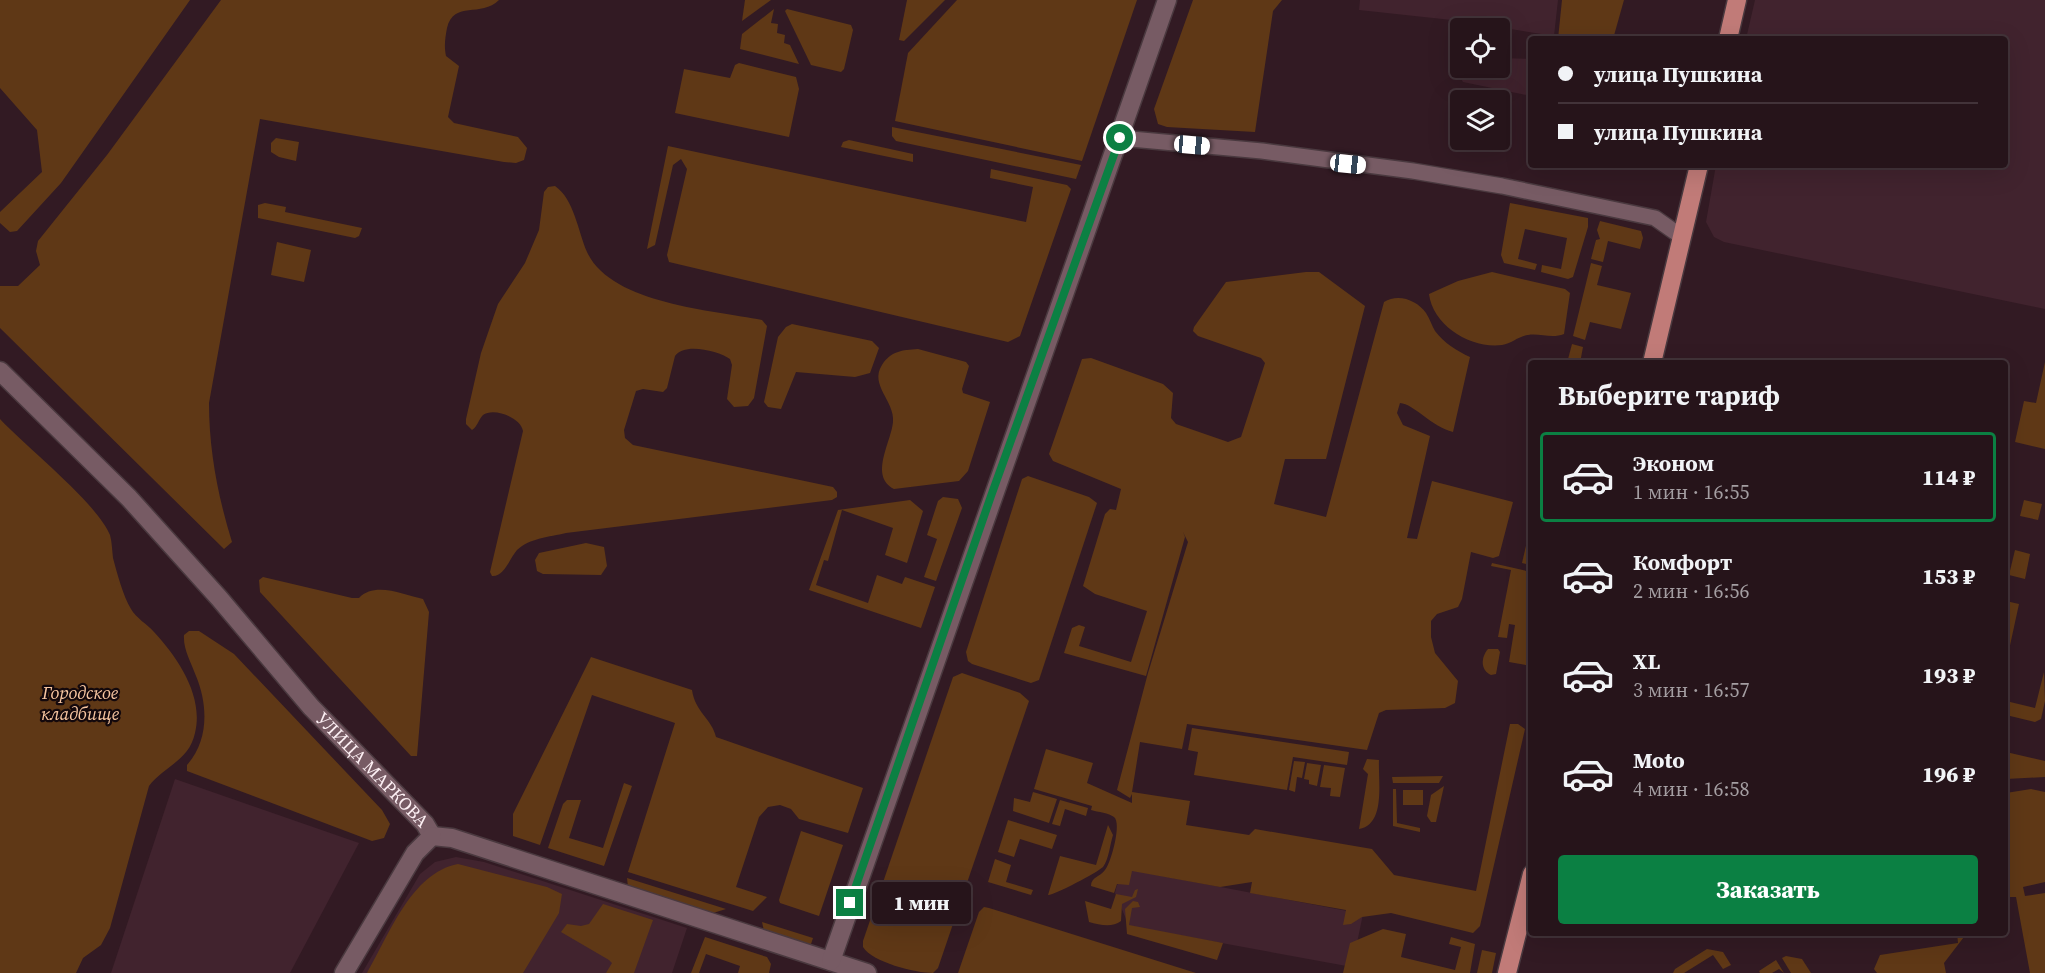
<!DOCTYPE html>
<html lang="ru">
<head>
<meta charset="utf-8">
<style>
	:root { --surface:#26141a; --page:#322127; --text:#f1f3f6; --muted:#a49ea2; --line:#423339; --accent:#0b8043 }
	body { margin:0; font-family:"Source Serif 4",serif; background:var(--page); color:var(--text); height:100vh; display:flex; flex-direction:column; font-size:22px; white-space:nowrap }
	* { box-sizing:border-box; margin:0 }
	p { font-size:20px; color:var(--muted) }
	.icon { flex:none; width:33px; height:33px; fill:none; stroke:currentColor; stroke-width:2; stroke-linecap:round; stroke-linejoin:round }
	.map { position:relative; flex:1; overflow:hidden }
	.panel { position:absolute; left:1528px; top:360px; width:480px; height:576px; display:flex; flex-direction:column; background:var(--surface); border-radius:6px; box-shadow:0 6px 24px #0002,0 0 0 2px var(--line) }
	.panel>* { flex:none }
	.top-card { position:absolute; left:1528px; top:36px; width:480px; height:132px; border-radius:6px; box-shadow:0 6px 24px #0002,0 0 0 2px var(--line); display:grid; align-content:center; height:132px; padding:0 30px; background:var(--surface) }
	.tools { position:absolute; left:1450px; top:18px; display:grid; gap:12px }
	.tools a { display:grid; place-items:center; width:60px; height:60px; border-radius:6px; background:var(--surface); box-shadow:0 6px 24px #0002,0 0 0 2px var(--line); font-size:30px }
	.end { position:absolute; width:27px; height:27px; margin:-14px; border:8px solid #0b8043; background:#fff; box-shadow:0 0 0 3px #fff }
	.from { border-radius:50% }
	.bubble { position:absolute; height:42px; border-radius:6px; background:var(--surface); box-shadow:0 6px 24px #0002,0 0 0 2px var(--line); font-size:20px; font-weight:800; line-height:42px; text-align:center }
	.car { position:absolute; width:18px; height:36px; margin:-18px -9px; border-radius:8px; box-shadow:0 0 4px 2px #0007; background:linear-gradient(#fff 24%,#345 0 40%,#fff 0 76%,#345 0 86%,#fff 0) }
	.top-card b { display:flex; align-items:center; gap:21px; height:57px; font-size:22px }
	.top-card b+b { border-top:2px solid var(--line) }
	.top-card i { width:15px; height:15px; background:var(--text) }
	ul { padding:0; list-style:none }
	li { display:flex; align-items:center; gap:18px; height:90px; margin:0 12px 9px; padding:0 18px; border:3px solid transparent; border-radius:6px }
	li div { flex:1 }
	li b { display:block; font-size:22px }
	li em { font-style:normal; font-weight:800 }
	li.current { border-color:var(--accent) }
	li>.icon { width:54px; height:54px; stroke-width:1.5 }
	h2 { padding:0 30px; font-size:27px; line-height:72px }
	.primary-button { display:flex; gap:12px; margin-top:auto; padding:12px 30px }
	.primary-button a { flex:1; height:69px; border-radius:6px; background:var(--accent); color:#fff; font-size:24px; font-weight:800; line-height:69px; text-align:center }
	.map>svg:first-child { display:block }
	.built { fill:#41232e }
	.green { fill:#5f3816 }
	.lines { fill:none; stroke-linecap:round; stroke-linejoin:round }
	.street-casing { stroke:#4a393f; stroke-width:18 }
	.secondary-casing { stroke:#4a393f; stroke-width:21 }
	.primary-casing { stroke:#4a393f; stroke-width:21 }
	.street { stroke:#775b64; stroke-width:15 }
	.secondary { stroke:#775b64; stroke-width:18 }
	.primary { stroke:#c17b78; stroke-width:18 }
	.route { stroke:#0b8043; stroke-width:8 }
	.labels { text-anchor:middle; stroke-width:4.5; stroke-linejoin:round; paint-order:stroke }
	.park-label { font-size:18px; font-style:italic; fill:#f8c6a1; stroke:#13080c }
	.street-label { font-size:18px; fill:#fdf0f4; stroke:#13080c }
</style>
</head>
<body>
<div class="map">
<svg width="2045" height="973" viewBox="0 0 2045 973">
	<rect width="100%" height="100%" fill="#321a23"/>
	<g class="built">
		<polygon points="1360,0 1558,0 1554,36 1461,21 1359,10"/>
		<polygon points="1755,0 2045,0 2045,309 1724,242 1714,237 1706,222 1716,165 2006,165 2006,39 1746,39"/>
		<polygon points="1500,58 1531,59 1531,96 1463,82 1459,75 1462,68 1500,68"/>
		<polygon points="175,779 359,843 290,973 111,973"/>
		<polygon points="456,857 484,862 687,928 672,973 362,973 420,874 435,862"/>
		<polygon points="1131,870 1363,914 1352,967 1129,926 1115,893 1117,885"/>
	</g>
	<g class="green">
		<polygon points="0,0 190,0 61,183 17,231 10,232 0,223 0,212 42,172 37,130 0,88"/>
		<path d="M221,0H499C481,18 454,0 447,28C445,39 444,46 446,56L459,66L448,117L454,123L518,137L527,148L524,160L516,163L504,162L260,119L209,403C209,450 218,497 232,542L224,549L0,328V286H18L40,265L36,251L38,241L107,155Z"/>
		<polygon points="745,0 771,0 742,21"/>
		<polygon points="907,0 945,0 904,41 899,40"/>
		<polygon points="957,0 1137,0 1082,161 895,121 908,53"/>
		<polygon points="1193,0 1282,0 1273,11 1255,132 1167,127 1158,124 1154,109"/>
		<polygon points="1562,0 1624,0 1613,39 1558,39"/>
		<polygon points="774,9 771,23 778,24 777,33 785,35 784,43 790,45 799,64 740,49 742,34"/>
		<polygon points="787,9 851,25 853,30 844,69 841,72 811,65 785,11"/>
		<polygon points="739,63 796,77 799,89 789,137 675,113 684,69 730,78 735,65"/>
		<polygon points="892,127 1081,165 1076,179 896,141 892,136"/>
		<polygon points="276,138 299,142 296,161 279,157 271,152 271,143"/>
		<polygon points="849,140 913,154 913,162 841,147 843,142"/>
		<polygon points="668,146 1026,222 1033,187 990,178 991,169 1067,185 1071,189 1020,336 1008,342 669,262 667,255 687,169 681,159 673,165 655,245 647,249"/>
		<path d="M555,186C574,199 578,231 587,252C611,304 712,310 762,320L767,326L754,398L748,406L734,407L727,399L732,365L730,359C719,351 684,342 675,356L667,388L663,392L643,389L636,391L624,430L625,438L633,445L833,487L837,492V497L832,500L566,533C549,537 530,538 517,550C510,558 504,577 492,576L490,572L523,431C521,418 494,407 483,415C478,420 478,426 472,430L466,424V419L481,353L498,304L525,263L539,230L544,192L548,187Z"/>
		<polygon points="265,203 286,207 285,212 362,228 359,236 355,238 258,218 258,205"/>
		<polygon points="1510,203 1588,218 1588,227 1573,277 1568,279 1541,272 1542,265 1561,269 1567,238 1525,229 1518,259 1537,264 1535,270 1504,263 1501,255"/>
		<polygon points="1600,221 1641,231 1643,238 1640,249 1608,241 1603,262 1591,259 1596,240 1600,239 1597,230"/>
		<polygon points="277,242 311,250 304,282 271,275"/>
		<polygon points="1591,263 1602,266 1597,285 1631,293 1621,329 1590,322 1585,340 1573,336"/>
		<path d="M1306,272H1319L1365,306L1326,459H1285L1274,504L1326,517L1384,302C1398,293 1417,300 1426,313C1430,319 1432,326 1435,331C1444,343 1457,351 1470,357L1453,432C1432,427 1414,404 1400,403L1397,413L1403,425L1430,436L1407,538L1417,539L1432,481L1513,502L1499,556L1493,558L1471,552L1462,599L1458,607L1437,614L1431,621V637L1435,653L1458,681L1455,703L1445,708L1386,710L1379,713L1367,750L1187,724L1182,749L1140,742L1132,792L1190,801L1186,825L1249,835L1255,829L1372,849L1394,875L1476,891L1510,724H1518L1525,729L1480,926L1473,933L1391,913L1362,917L1351,924L1343,925L1346,910L1250,893L1252,882L1220,887L1132,871L1129,885L1117,884L1114,893L1091,886C1091,877 1100,877 1105,870C1111,863 1122,823 1114,817C1109,813 1098,812 1091,810L1092,806L1034,789L1046,749L1093,763L1087,783L1132,803V794L1130,798L1117,790L1148,673L1188,542L1183,532L1185,537L1146,676L1064,653L1072,628L1079,625L1085,627L1079,646L1131,662L1147,611L1095,594L1083,586L1105,514L1110,509L1116,510L1121,489L1053,461L1049,454L1082,359L1091,358L1163,384L1173,393L1171,418L1176,424L1228,442L1241,437L1265,363L1261,358L1198,336L1193,331L1194,327L1226,282Z"/>
		<path d="M1492,272L1565,289L1570,293L1564,334C1552,339 1540,333 1528,335C1519,336 1511,344 1502,345C1471,349 1433,326 1429,294L1458,281Z"/>
		<polygon points="792,324 872,341 879,348 870,373 855,377 796,372 781,409 768,407 764,402 778,337 786,327"/>
		<polygon points="1572,344 1583,347 1580,363 1567,363"/>
		<path d="M918,349L966,362L969,366L962,389L963,393L990,402L968,471L959,481L894,489C869,476 891,443 893,422C895,401 869,385 882,365C891,351 902,350 918,349Z"/>
		<polygon points="2045,362 2045,449 2015,442 2024,401 2036,403"/>
		<path d="M0,419C27,448 96,502 110,535C112,542 112,550 113,558C117,573 123,596 131,609C136,618 147,624 154,632C178,658 204,696 195,733C189,761 164,766 149,786L110,928L101,945L83,958L76,973H0Z"/>
		<polygon points="1028,476 1089,497 1097,503 1039,680 1031,683 972,664 968,661 966,652 1022,479"/>
		<polygon points="943,497 958,499 962,508 936,581 924,577 937,539 927,535 938,501"/>
		<polygon points="910,500 923,511 907,563 885,555 893,528 842,510 828,561 824,560 816,585 868,603 877,575 902,584 905,577 935,587 921,628 809,590 838,510"/>
		<polygon points="2024,500 2042,504 2038,520 2020,516"/>
		<polygon points="1528,537 1531,538 1531,565 1522,563"/>
		<polygon points="586,543 604,547 607,566 601,575 543,574 537,571 535,560 539,553"/>
		<polygon points="2015,550 2030,554 2025,579 2009,575"/>
		<polygon points="1492,563 1531,572 1531,666 1509,662 1515,625 1509,624 1507,638 1498,637 1511,570 1491,566"/>
		<path d="M263,577L352,598H359C375,581 404,595 423,599L429,612L417,756H411L260,592L259,580Z"/>
		<polygon points="2006,601 2019,604 2009,650 2006,649"/>
		<path d="M189,631H199L234,654L382,810L390,824L384,838L372,841L187,771V765C209,740 208,705 196,676C191,662 183,649 184,635Z"/>
		<path d="M1488,649H1498L1500,652L1496,674L1491,675C1480,670 1481,657 1488,649Z"/>
		<path d="M591,657L692,690C695,712 712,719 716,737L863,788L848,833L799,819L791,809L780,805L768,807L759,817L736,887L767,897L753,911L628,872L675,723L592,695L540,845L513,836V814Z"/>
		<polygon points="2044,672 2045,701 2041,719 2035,722 2006,715 2006,701 2035,708"/>
		<path d="M962,673L1020,693L1029,701L938,968L933,973C915,973 872,962 863,947V941L953,677Z"/>
		<polygon points="1192,728 1349,752 1347,765 1293,757 1287,790 1194,775 1198,752 1188,750"/>
		<polygon points="2006,752 2045,761 2045,777 2006,779"/>
		<path d="M1367,759L1379,760C1378,782 1386,824 1359,829L1368,774L1363,769Z"/>
		<polygon points="1294,761 1305,762 1302,778 1297,777 1295,792 1289,790"/>
		<polygon points="1307,763 1321,765 1317,786 1309,784 1309,780 1304,779"/>
		<polygon points="1324,765 1345,768 1340,797 1330,796 1331,788 1320,787"/>
		<polygon points="1443,776 1439,783 1393,783 1392,777"/>
		<polygon points="624,783 632,786 604,866 548,848 563,804 567,800 581,800 569,838 603,848"/>
		<polygon points="1444,786 1436,822 1431,822 1427,816 1431,795"/>
		<polygon points="1393,789 1396,789 1397,823 1420,828 1420,832 1393,826"/>
		<polygon points="2031,789 2045,792 2045,882 2023,887 2025,896 2045,893 2045,973 2030,973 2016,897 2010,897 2006,876 2006,793"/>
		<rect x="1403" y="790" width="20" height="15"/>
		<polygon points="1033,792 1057,799 1049,823 1013,811 1014,798 1030,802"/>
		<polygon points="1060,800 1088,808 1086,816 1065,809 1060,826 1052,824"/>
		<polygon points="1008,820 1057,835 1052,849 1020,839 1014,857 998,852"/>
		<path d="M1108,825L1113,835C1110,844 1109,859 1103,867C1098,872 1053,896 1048,895L1060,856L1096,865Z"/>
		<polygon points="801,831 843,845 819,916 780,903 779,900"/>
		<polygon points="995,859 1011,865 1006,882 1033,890 1031,895 988,882"/>
		<path d="M458,864L547,887L562,894L559,913L523,973H367C389,935 411,873 458,864Z"/>
		<polygon points="627,878 726,909 710,914 628,887"/>
		<path d="M1138,889L1136,897L1122,904L1121,921C1112,928 1100,925 1089,922L1085,901L1111,909L1116,894L1132,897L1135,890Z"/>
		<polygon points="1133,901 1138,902 1140,907 1132,908 1129,925 1223,943 1217,960 1127,934 1125,909"/>
		<polygon points="603,904 653,920 634,973 606,973 612,963 609,960 561,932 567,924 581,926 589,924"/>
		<polygon points="984,907 989,908 1196,973 958,973 979,912"/>
		<polygon points="762,922 813,938 811,944 806,945 764,931"/>
		<polygon points="1383,929 1406,934 1401,957 1455,970 1461,947 1449,944 1451,937 1475,944 1470,973 1343,973 1350,943"/>
		<polygon points="1957,933 1967,933 1944,963 1946,973 1877,973 1874,969 1880,955 1958,943"/>
		<polygon points="705,937 767,957 771,964 769,973 738,973 740,966 706,954 699,973 691,973"/>
		<polygon points="1707,949 1723,952 1731,965 1723,969 1713,955 1684,973 1673,973 1675,969"/>
		<polygon points="1482,950 1496,953 1492,973 1477,973"/>
		<polygon points="1786,956 1802,959 1811,973 1791,973 1782,958"/>
		<polygon points="1776,960 1784,973 1779,969 1772,973 1760,973 1759,971"/>
	</g>
	<g class="lines">
		<g class="street-casing">
			<polyline id="street" points="1120,138 1262,151 1413,171 1502,186 1655,218 1682,237"/>
		</g>
		<g class="secondary-casing">
			<g id="secondary">
				<path id="s1" d="M0,371L129,498L219,598L311,707L425,824L432,836"/>
				<polyline points="432,836 452,838 867,973"/>
				<polyline points="831,961 1167,0"/>
				<polyline points="344,973 415,853 432,836"/>
			</g>
		</g>
		<g class="primary-casing">
			<g id="primary">
				<polyline points="1728,39 1737,0"/>
				<polyline points="1652,363 1699,165"/>
				<polyline points="1507,973 1532,874"/>
			</g>
		</g>
		<use href="#street" class="street"/>
		<use href="#secondary" class="secondary"/>
		<use href="#primary" class="primary"/>
	</g>
	<g class="lines">
		<polyline class="route" points="850,903 991,496 1120,138"/>
	</g>
	<g class="labels">
		<g class="park-label">
			<text x="80" y="699">Городское<tspan x="80" dy="21">кладбище</tspan></text>
		</g>
		<g class="street-label">
			<text dy="6" stroke="none"><textPath href="#s1" startOffset="546">УЛИЦА МАРКОВА</textPath></text>
		</g>
	</g>
</svg>
<div class="tools">
<a><svg class="icon" aria-label="locate" viewBox="0 0 24 24"><circle cx="12" cy="12" r="6"/><path d="M12 2v4M12 18v4M2 12h4M18 12h4"/></svg></a>
<a><svg class="icon" aria-label="layers" viewBox="0 0 24 24"><path d="M12 4l9 5-9 5-9-5zM3 14l9 5 9-5"/></svg></a>
</div>
<i class="end from" style="left:1120px;top:138px"></i>
<i class="end" style="left:850px;top:903px"></i>
<div class="bubble" style="left:872px;top:882px;width:99px">1 мин</div>
<i class="car" style="left:1192px;top:145px;rotate:95deg"></i>
<i class="car" style="left:1348px;top:164px;rotate:96deg"></i>
<div class="top-card">
<b><i class="from"></i>улица Пушкина</b>
<b><i></i>улица Пушкина</b>
</div>
<section class="panel">
<h2>Выберите тариф</h2>
<ul>
<li class="current"><svg class="icon" aria-label="car" viewBox="0 0 24 24"><path d="M5 17H2v-5l4-1 3-4h7l3 4 3 1v5h-3M9 17h6M6 11h13"/><circle cx="7" cy="17" r="2"/><circle cx="17" cy="17" r="2"/></svg><div><b>Эконом</b><p>1 мин · 16:55</p></div><em>114 ₽</em></li>
<li><svg class="icon" aria-label="car" viewBox="0 0 24 24"><path d="M5 17H2v-5l4-1 3-4h7l3 4 3 1v5h-3M9 17h6M6 11h13"/><circle cx="7" cy="17" r="2"/><circle cx="17" cy="17" r="2"/></svg><div><b>Комфорт</b><p>2 мин · 16:56</p></div><em>153 ₽</em></li>
<li><svg class="icon" aria-label="car" viewBox="0 0 24 24"><path d="M5 17H2v-5l4-1 3-4h7l3 4 3 1v5h-3M9 17h6M6 11h13"/><circle cx="7" cy="17" r="2"/><circle cx="17" cy="17" r="2"/></svg><div><b>XL</b><p>3 мин · 16:57</p></div><em>193 ₽</em></li>
<li><svg class="icon" aria-label="car" viewBox="0 0 24 24"><path d="M5 17H2v-5l4-1 3-4h7l3 4 3 1v5h-3M9 17h6M6 11h13"/><circle cx="7" cy="17" r="2"/><circle cx="17" cy="17" r="2"/></svg><div><b>Moto</b><p>4 мин · 16:58</p></div><em>196 ₽</em></li>
</ul>
<div class="primary-button"><a>Заказать</a></div>
</section>
</div>
</body>
</html>
